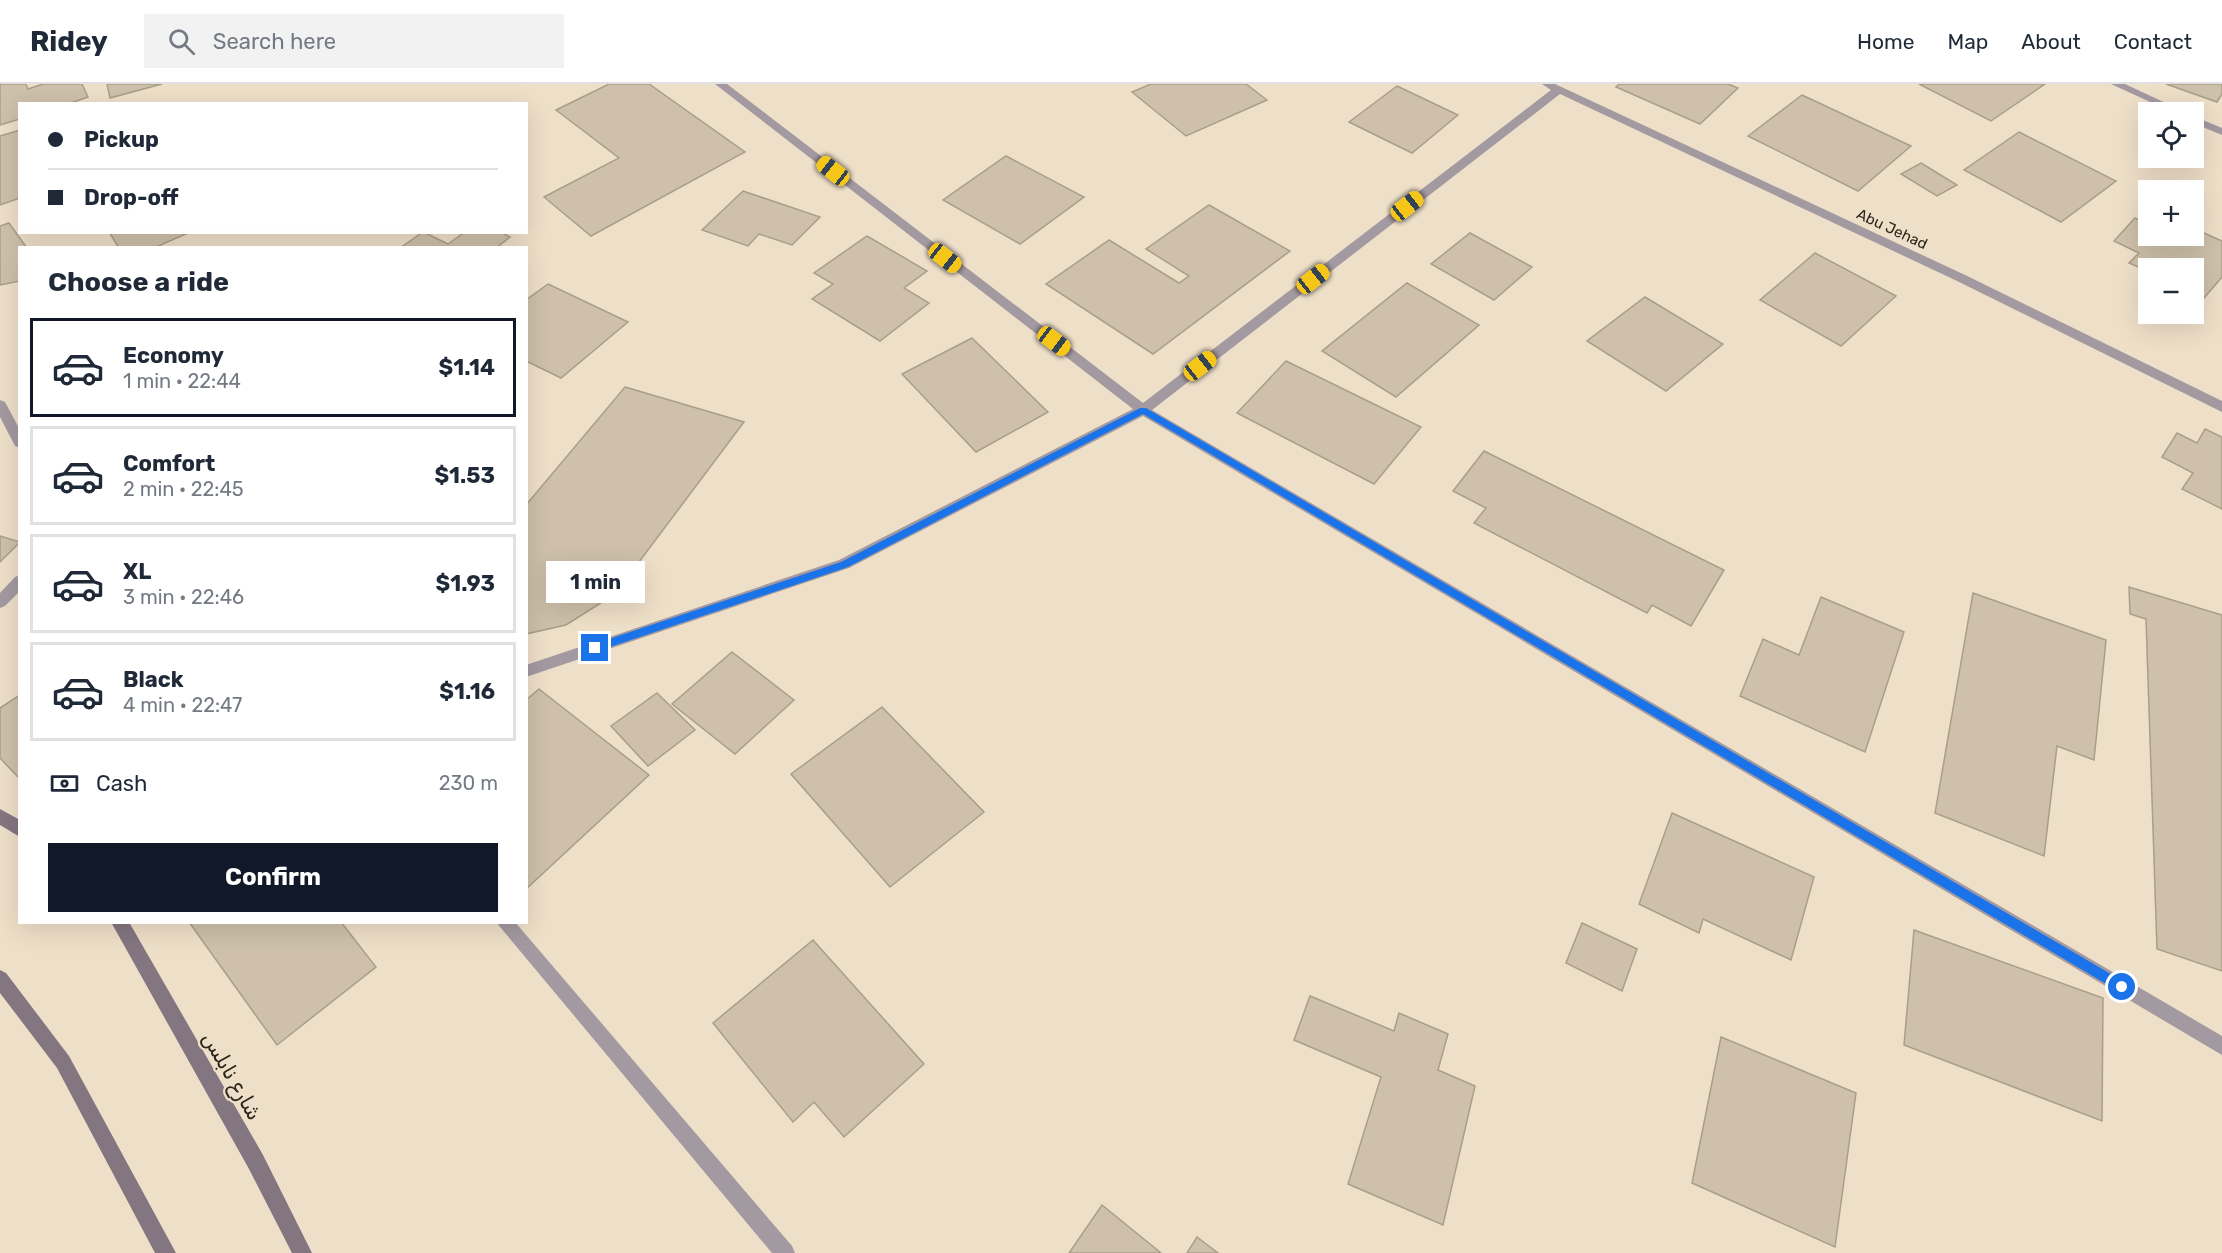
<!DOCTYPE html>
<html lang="en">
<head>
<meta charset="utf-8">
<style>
	:root { --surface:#fff; --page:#f2f2f3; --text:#1f2937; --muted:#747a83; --line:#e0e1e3; --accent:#111827 }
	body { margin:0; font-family:Rubik,Cairo,sans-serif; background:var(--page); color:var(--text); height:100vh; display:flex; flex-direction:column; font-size:22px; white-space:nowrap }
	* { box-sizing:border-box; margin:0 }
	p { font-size:20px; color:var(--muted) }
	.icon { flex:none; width:33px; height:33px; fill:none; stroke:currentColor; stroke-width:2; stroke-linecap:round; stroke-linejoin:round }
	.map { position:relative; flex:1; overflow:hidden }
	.panel { position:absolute; left:18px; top:162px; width:510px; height:678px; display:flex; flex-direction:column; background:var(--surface); border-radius:0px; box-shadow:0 6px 24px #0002 }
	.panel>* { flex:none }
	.guide { position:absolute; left:18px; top:18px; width:510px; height:132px; border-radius:0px; box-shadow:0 6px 24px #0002; display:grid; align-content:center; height:132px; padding:0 30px; background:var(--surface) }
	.tools { position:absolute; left:2138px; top:18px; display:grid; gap:12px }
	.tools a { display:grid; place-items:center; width:66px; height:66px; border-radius:0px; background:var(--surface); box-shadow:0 6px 24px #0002; font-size:30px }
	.end { position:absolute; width:27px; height:27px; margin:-14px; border:8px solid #1a73e8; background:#fff; box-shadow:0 0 0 3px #fff }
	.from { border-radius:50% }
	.bubble { position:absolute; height:42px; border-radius:0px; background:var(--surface); box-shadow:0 6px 24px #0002; font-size:20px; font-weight:700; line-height:42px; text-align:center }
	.car { position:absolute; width:18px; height:36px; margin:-18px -9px; border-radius:8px; box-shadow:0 0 4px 2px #0007; background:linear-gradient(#f5c518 24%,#345 0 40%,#f5c518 0 76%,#345 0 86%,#f5c518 0) }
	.guide b { display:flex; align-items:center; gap:21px; height:57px; font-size:22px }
	.guide b+b { border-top:2px solid var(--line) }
	.guide i { width:15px; height:15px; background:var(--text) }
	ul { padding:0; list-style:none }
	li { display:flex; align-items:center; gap:18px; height:99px; margin:0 12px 9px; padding:0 18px; border:3px solid var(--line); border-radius:0px }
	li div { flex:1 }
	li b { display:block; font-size:22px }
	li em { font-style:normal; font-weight:700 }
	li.on { border-color:var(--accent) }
	li>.icon { width:54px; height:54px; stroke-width:1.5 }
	h2 { padding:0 30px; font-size:27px; line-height:72px }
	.pay { display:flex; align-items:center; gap:15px; height:66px; padding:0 30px; font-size:22px }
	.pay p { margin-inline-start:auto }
	.action { display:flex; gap:12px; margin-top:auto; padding:12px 30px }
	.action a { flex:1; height:69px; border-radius:0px; background:var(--accent); color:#fff; font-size:24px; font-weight:700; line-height:69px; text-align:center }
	header { display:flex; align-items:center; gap:36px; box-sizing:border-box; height:84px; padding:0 30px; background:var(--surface); border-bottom:2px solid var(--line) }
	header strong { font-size:28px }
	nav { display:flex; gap:33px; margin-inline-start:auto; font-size:21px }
	.search { width:420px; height:54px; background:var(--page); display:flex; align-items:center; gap:15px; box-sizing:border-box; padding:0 21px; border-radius:0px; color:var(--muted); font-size:22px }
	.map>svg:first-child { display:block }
	.building { fill:#cec0aa; stroke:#ab9e88; stroke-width:1.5 }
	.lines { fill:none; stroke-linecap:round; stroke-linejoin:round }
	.street { fill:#a399a0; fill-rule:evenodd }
	.secondary { fill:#847680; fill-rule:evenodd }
	.route { fill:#1a73e8 }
	.labels { text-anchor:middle; stroke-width:4.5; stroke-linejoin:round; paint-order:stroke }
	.far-street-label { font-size:15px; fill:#2b261d; stroke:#eedfc8 }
	.near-street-label { font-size:21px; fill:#2b261d; stroke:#eedfc8 }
</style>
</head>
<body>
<header>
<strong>Ridey</strong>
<div class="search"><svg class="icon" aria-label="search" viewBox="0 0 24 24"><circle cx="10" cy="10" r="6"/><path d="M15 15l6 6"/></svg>Search here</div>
<nav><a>Home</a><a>Map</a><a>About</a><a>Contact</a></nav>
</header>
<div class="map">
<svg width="2222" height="1169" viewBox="0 0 2222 1169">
	<rect width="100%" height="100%" fill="#eedfc8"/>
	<g class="building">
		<polygon points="0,0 26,0 28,5 43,0 82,0 88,13 68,20 20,20 20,35 0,41"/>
		<polygon points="107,0 162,0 110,14"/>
		<polygon points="609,0 649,0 745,68 591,152 544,113 619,74 556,26"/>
		<polygon points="1151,0 1246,0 1267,16 1186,52 1132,8"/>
		<polygon points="1619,0 1728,0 1738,4 1700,40 1616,3"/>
		<polygon points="1919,0 2045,0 1991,37"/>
		<polygon points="2166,0 2222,0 2222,10 2217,18"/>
		<polygon points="1397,2 1458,31 1412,69 1349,38"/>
		<polygon points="1802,11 1911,62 1858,107 1748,52"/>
		<polygon points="20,46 20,114 0,121 0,52"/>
		<polygon points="2019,48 2116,97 2061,138 1964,86"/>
		<polygon points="1006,72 1084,113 1020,160 943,116"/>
		<polygon points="1921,79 1957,101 1937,112 1901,90"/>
		<polygon points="743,107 820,133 792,161 759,150 748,162 702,146"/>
		<polygon points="1209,121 1290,167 1153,270 1046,200 1109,156 1179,199 1189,192 1146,165"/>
		<polygon points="2135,134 2148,140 2148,152 2193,152 2193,144 2222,157 2222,193 2204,214 2193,209 2193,184 2148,184 2148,187 2129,179 2139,169 2114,157"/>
		<polygon points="9,139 27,164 20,164 20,197 0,201 0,142"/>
		<polygon points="109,148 190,148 154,164 119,164"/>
		<polygon points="423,148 448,160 465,148 501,148 510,153 496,164 400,164"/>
		<polygon points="1470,149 1532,183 1494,216 1431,180"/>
		<polygon points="867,152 927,187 904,204 929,219 880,257 812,215 833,200 814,189"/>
		<polygon points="1815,169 1896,212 1841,262 1760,216"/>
		<polygon points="1407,199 1479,241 1396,313 1322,267"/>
		<polygon points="548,200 628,238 561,294 526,277 526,216"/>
		<polygon points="1645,213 1723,260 1666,307 1587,257"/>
		<polygon points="972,254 1048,328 976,368 902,290"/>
		<polygon points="1286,277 1421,343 1374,400 1237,329"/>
		<polygon points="625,303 744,338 615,510 566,541 526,550 526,421"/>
		<polygon points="2205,345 2222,353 2222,425 2182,405 2193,389 2162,373 2177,349 2197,359"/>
		<polygon points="1484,367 1724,486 1691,542 1652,521 1647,529 1474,439 1486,424 1453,407"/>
		<polygon points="0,452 20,458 0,478"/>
		<polygon points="2129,503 2222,531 2222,887 2157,865 2146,535 2130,530"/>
		<polygon points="1973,509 2106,556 2094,676 2057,662 2044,772 1935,729"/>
		<polygon points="1821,513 1904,548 1865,668 1740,612 1763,555 1799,571"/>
		<polygon points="732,568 794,616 735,670 672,620"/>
		<polygon points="539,605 649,691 526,805 526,616"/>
		<polygon points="657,609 695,646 648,682 611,642"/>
		<polygon points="20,611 20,695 0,674 0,624"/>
		<polygon points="882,623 984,728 890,803 791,690"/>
		<polygon points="1672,729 1814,793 1791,876 1703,835 1699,849 1639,820"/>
		<polygon points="189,838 341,838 376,883 277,961"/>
		<polygon points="1582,839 1637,865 1622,907 1566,879"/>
		<polygon points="1914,846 2103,914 2102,1037 1904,961"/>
		<polygon points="813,856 924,980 844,1053 814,1018 793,1038 713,939"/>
		<polygon points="1310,912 1394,947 1399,929 1448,950 1438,986 1475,1002 1443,1141 1348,1100 1381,993 1294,956"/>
		<polygon points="1721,953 1856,1009 1835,1163 1692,1099"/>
		<polygon points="1102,1121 1161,1169 1069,1169"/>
		<polygon points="1197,1153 1218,1169 1187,1169"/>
	</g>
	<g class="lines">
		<g class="street">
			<polygon points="715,0 727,0 1143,319 1551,6 1542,0 1555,0 1963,190 2222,317 2222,328 1955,196 1560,10 1152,326 2222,952 2222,971 1143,332 849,484 526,593 526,581 839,476 1133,325"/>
			<polygon points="2111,0 2125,0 2185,28 2172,28"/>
			<polygon points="2193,32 2222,44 2222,51 2193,39"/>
			<polygon points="0,316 5,318 20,346 20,364 15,362 0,333"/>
			<polygon points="20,491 20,507 5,522 0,524 0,509 15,493"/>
			<polygon points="496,838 515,838 792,1162 795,1169 772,1169"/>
		</g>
		<g class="secondary">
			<polygon points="0,725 20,736 20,753 0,741"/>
			<polygon points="111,838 129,838 263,1071 312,1169 292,1169 249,1085"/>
			<polygon points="0,886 6,889 69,972 176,1169 155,1169 57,984 0,909"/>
		</g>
	</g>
	<polygon class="route" points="1140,324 1146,324 2126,899 2126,907 2118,907 1143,330 848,483 595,568 590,564 591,561 841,478"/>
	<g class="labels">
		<g class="far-street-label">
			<text transform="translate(1892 145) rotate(25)" y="5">Abu Jehad</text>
		</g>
		<g class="near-street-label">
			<text transform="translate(232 992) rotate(60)" y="7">شارع نابلس</text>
		</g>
	</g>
</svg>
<div class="tools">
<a><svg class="icon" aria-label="locate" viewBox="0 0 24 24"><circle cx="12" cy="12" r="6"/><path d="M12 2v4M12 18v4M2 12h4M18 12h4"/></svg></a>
<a>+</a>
<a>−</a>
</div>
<i class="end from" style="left:2122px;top:903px"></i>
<i class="end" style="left:595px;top:564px"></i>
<div class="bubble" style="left:546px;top:477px;width:99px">1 min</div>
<i class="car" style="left:833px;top:87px;rotate:308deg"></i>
<i class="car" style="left:1407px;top:122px;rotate:52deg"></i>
<i class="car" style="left:945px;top:174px;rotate:128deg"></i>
<i class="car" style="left:1313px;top:195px;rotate:52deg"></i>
<i class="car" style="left:1054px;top:257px;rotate:127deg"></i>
<i class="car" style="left:1200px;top:282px;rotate:52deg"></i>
<div class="guide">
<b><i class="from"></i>Pickup</b>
<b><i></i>Drop-off</b>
</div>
<section class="panel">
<h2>Choose a ride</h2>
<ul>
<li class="on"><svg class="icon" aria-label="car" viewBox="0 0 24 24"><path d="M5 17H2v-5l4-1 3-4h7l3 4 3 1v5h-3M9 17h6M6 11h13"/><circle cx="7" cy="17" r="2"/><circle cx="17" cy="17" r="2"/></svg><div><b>Economy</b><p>1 min · 22:44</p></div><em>$1.14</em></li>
<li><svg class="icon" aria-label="car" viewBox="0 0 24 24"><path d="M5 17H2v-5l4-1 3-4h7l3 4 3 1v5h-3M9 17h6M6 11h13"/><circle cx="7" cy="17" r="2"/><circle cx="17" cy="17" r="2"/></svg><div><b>Comfort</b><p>2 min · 22:45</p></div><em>$1.53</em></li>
<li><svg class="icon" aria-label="car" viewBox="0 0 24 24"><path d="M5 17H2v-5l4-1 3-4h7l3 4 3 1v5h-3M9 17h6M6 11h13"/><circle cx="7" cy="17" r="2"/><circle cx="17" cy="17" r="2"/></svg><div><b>XL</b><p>3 min · 22:46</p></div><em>$1.93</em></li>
<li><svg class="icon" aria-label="car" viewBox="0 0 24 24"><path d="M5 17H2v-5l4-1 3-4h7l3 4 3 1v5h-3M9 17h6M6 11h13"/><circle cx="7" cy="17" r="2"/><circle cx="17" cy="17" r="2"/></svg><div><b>Black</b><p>4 min · 22:47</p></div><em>$1.16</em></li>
</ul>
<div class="pay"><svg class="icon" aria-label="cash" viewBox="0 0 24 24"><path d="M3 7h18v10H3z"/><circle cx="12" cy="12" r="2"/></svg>Cash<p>230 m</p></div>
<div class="action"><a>Confirm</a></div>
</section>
</div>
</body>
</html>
